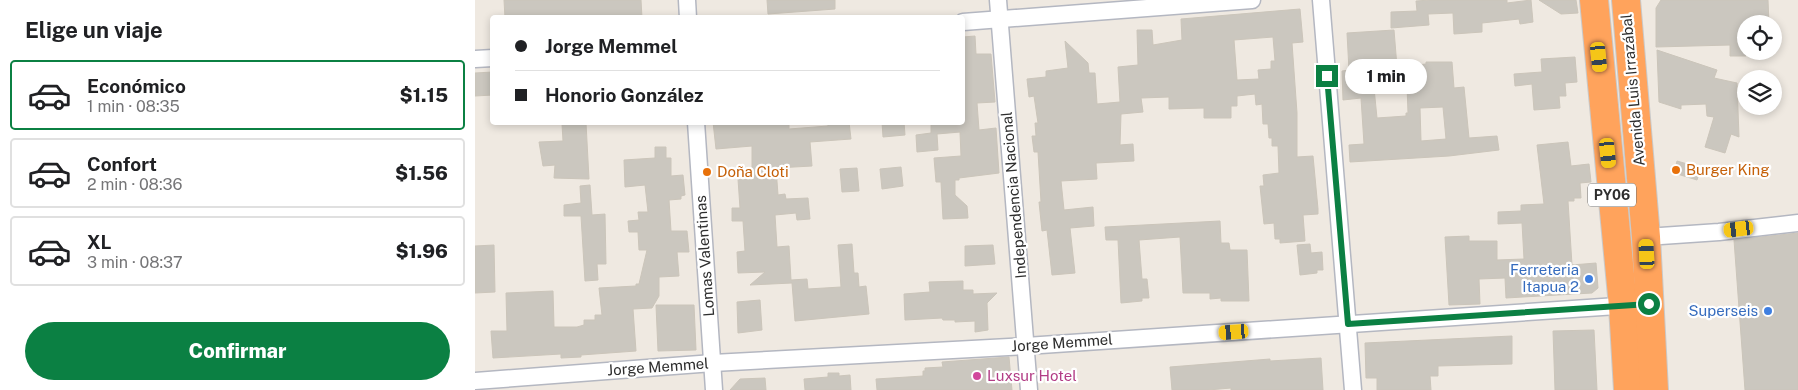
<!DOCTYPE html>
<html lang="es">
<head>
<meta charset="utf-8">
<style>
	:root { --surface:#fff; --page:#f6f6f6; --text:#202124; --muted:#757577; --line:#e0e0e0; --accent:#0b8043 }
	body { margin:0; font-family:"Public Sans",sans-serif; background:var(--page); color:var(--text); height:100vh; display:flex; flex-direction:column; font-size:19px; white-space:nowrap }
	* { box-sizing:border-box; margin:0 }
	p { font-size:16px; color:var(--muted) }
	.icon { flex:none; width:28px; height:28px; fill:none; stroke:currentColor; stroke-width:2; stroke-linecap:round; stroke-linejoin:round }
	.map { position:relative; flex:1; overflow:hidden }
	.panel { display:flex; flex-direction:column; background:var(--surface); width:475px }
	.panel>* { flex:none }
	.banner { position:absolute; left:15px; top:15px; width:475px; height:110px; border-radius:5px; box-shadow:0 2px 8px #0003; display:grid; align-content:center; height:110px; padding:0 25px; background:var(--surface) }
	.fabs { position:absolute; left:1262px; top:15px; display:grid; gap:10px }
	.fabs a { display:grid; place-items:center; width:45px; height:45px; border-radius:50%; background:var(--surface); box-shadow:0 2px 8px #0003; font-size:25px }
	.end { position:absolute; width:22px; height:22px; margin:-11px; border:6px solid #0b8043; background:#fff; box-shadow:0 0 0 2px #fff }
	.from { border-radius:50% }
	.bubble { position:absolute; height:35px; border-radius:18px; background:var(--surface); box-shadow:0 2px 8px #0003; font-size:16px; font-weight:800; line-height:35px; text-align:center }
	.car { position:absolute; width:15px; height:30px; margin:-15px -8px; border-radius:6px; box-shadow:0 0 4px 1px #0007; background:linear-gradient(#f5c518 24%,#345 0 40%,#f5c518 0 76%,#345 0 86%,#f5c518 0) }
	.banner b { display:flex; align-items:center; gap:18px; height:48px; font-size:19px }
	.banner b+b { border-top:1px solid var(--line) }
	.banner i { width:12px; height:12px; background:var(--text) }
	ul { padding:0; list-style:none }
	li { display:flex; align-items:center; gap:15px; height:70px; margin:0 10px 8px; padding:0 15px; border:2px solid var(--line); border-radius:5px }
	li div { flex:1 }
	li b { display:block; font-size:19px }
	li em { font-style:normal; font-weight:800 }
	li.on { border-color:var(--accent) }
	li>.icon { width:45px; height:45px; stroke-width:1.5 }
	h2 { padding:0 25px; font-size:22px; line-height:60px }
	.primary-button { display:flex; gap:10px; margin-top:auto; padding:10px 25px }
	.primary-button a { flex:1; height:58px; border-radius:30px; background:var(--accent); color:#fff; font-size:20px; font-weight:800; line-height:58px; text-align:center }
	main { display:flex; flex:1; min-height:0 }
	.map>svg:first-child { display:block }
	.building { fill:#cbc7bf; stroke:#cbc5ba; fill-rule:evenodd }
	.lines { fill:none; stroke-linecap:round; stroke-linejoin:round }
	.street-casing { stroke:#b4b7c1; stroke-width:19 }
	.highway-casing { stroke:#c9c9c9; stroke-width:30 }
	.street { stroke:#fff; stroke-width:16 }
	.highway { stroke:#ffa35c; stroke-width:28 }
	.route { stroke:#0b8043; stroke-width:6 }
	.food-dot { fill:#e8710a; stroke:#fff; stroke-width:2 }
	.shop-dot { fill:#3f7fe0; stroke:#fff; stroke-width:2 }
	.hotel-dot { fill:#d1479c; stroke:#fff; stroke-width:2 }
	.labels { text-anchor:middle; stroke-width:4.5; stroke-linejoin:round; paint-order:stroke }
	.shield { fill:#fff; stroke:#6d6d6d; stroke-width:1 }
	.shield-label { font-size:14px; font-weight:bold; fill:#2e2e2e }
	.street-label { font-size:15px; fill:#2e2e2e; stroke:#fff }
	.food-label { font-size:15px; fill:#c56008; stroke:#fff; text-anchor:start }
	.shop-label { font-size:15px; fill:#366cbe; stroke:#fff; text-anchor:end }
	.hotel-label { font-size:15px; fill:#b23c85; stroke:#fff; text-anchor:start }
</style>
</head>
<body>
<main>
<section class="panel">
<h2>Elige un viaje</h2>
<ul>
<li class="on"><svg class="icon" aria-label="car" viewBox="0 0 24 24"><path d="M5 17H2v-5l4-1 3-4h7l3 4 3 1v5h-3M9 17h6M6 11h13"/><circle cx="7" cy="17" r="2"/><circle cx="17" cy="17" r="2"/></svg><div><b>Económico</b><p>1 min · 08:35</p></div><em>$1.15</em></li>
<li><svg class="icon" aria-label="car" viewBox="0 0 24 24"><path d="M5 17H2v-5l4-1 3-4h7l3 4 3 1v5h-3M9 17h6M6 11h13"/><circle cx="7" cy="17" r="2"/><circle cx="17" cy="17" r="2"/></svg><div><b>Confort</b><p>2 min · 08:36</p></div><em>$1.56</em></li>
<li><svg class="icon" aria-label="car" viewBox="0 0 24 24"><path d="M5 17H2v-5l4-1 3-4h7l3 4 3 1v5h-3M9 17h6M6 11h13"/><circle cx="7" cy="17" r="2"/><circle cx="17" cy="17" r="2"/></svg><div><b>XL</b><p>3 min · 08:37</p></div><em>$1.96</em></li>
</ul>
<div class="primary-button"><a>Confirmar</a></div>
</section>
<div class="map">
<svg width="1323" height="390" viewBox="0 0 1323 390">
	<rect width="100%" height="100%" fill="#efe9e1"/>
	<g class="building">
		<polygon points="29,0 166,0 167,18 30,18"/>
		<polygon points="292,0 360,0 360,9 293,14"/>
		<polygon points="955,0 1032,0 1032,3 1056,0 1058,22 1045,24 1044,19 1007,23 1007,32 979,34 978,13 953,14 954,25 916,28 916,12 942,11 941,1"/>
		<polygon points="1064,0 1101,0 1103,13 1086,14"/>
		<polygon points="1186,0 1293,0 1294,24 1271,24 1271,56 1255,56 1255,45 1181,47 1181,8"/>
		<path d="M825,9L828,42L817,43L822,113V157L838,156L843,209V214L828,215L830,241L805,243V239H800L799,223L789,224L785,186H789L788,175L804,173L803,146H797V138H794L793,124H788L787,104L781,105L780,94L762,96V106H756V118H729V108L694,109V97L666,98L668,112L646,114L645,145L658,144L659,161L621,163L622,179L586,181L589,210L618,207L619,226L595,228L600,273L577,275L572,230L567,231L564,202H566L563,152H559L557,136H561L560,123H563L559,96L554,97L552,79L571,77V71L593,68L590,41L613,63L614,73H620L622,104L645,102L643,67L663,65L662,30H677L678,45L707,40L706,19ZM798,37L800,61H796V69L783,70L784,79L762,80L759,40Z"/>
		<path d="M919,30L922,67L951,64V62H977L979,88L989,87L994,138L1022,136L1024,150L974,156L875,162L874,145L889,144L886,98L868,100L867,71L874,70L872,33ZM932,85L933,113H931V116L902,118L899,88ZM968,107L971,139L946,141L945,108Z"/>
		<polygon points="500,36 501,54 516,54 520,102 502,103 504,130 521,128 524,173 484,178 484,180 480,180 480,195 492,206 493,218 468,219 466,182 461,182 459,158 486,156 485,132 462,134 463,150 442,152 441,135 456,133 456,122 488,122 488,37"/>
		<polygon points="1182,50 1242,70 1239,78 1262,83 1264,137 1256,134 1250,153 1230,147 1239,117 1232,116 1231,104 1206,105 1206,109 1184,102"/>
		<polygon points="1100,57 1102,82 1090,83 1091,96 1084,96 1085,108 1059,110 1057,84 1040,86 1039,74 1067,72 1066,59"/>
		<polygon points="18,72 18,95 0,96 0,73"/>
		<polygon points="238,122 314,122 314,129 353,126 353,122 374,122 376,139 335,142 337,166 301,168 303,195 310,194 311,199 333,198 335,219 322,220 321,213 300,215 302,247 314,246 316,280 332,279 333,289 366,287 363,245 377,244 379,273 383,273 384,287 391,286 394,314 320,321 317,283 275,285 290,272 263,273 262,252 270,251 268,221 257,221 257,208 265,208 263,179 277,179 277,146 241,149"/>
		<polygon points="407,122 429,122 430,135 408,137"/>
		<polygon points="111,123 114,179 79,178 80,165 68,166 64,142 88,141 87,124"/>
		<polygon points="1093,142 1096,166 1114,164 1116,182 1105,183 1106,198 1099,198 1099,201 1093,201 1097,265 1121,263 1123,288 1117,293 1031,298 1030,278 1004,279 1005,304 974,305 970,237 994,236 994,241 1022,241 1022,260 1049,259 1047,223 1023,224 1023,212 1046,211 1046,205 1069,204 1062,145"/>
		<polygon points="180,147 191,147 191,158 196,158 196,176 208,175 210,195 206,196 206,199 194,200 196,231 212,231 214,252 202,252 204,276 184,277 184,296 177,308 158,309 161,351 106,355 106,357 86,358 86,354 18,358 16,331 32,331 31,293 78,291 79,327 102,327 109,325 109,320 120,320 120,315 127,315 124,288 161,286 161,284 164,284 172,250 164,250 163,232 154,232 153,221 164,220 163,212 173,212 170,185 150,187 149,160 180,158"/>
		<polygon points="1202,161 1226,168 1222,180 1199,173"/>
		<polygon points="426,167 428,186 407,189 405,169"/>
		<polygon points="382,168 384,191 367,192 365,169"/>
		<polygon points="115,185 117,215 130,214 131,264 122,264 123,280 110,281 106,216 89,216 89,205 106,203 105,186"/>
		<polygon points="745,221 746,243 754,243 755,250 772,250 774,301 746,301 746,298 735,299 735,293 708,293 705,237 664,240 667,279 672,279 674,298 667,298 667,301 646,303 643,240 631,240 630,227"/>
		<polygon points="1323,233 1323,390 1270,390 1259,240"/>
		<polygon points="835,244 836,253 847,252 848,270 842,270 842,273 825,275 822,245"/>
		<polygon points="19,245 20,292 0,293 0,246"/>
		<polygon points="518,245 520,264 490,266 490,246"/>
		<polygon points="488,281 488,290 498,290 498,294 522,293 512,303 513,330 500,332 500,321 480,322 480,320 468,320 467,318 430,320 429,294 455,292 454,282"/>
		<polygon points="285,300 287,330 263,333 262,302"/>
		<polygon points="181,305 219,305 221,350 183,351"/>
		<polygon points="1119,330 1122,390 1080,390 1078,331"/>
		<polygon points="1037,336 1037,364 963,366 963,376 955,376 956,390 902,390 902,378 891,378 890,343"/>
		<polygon points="534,357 537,390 402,390 401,379 448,376 448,371 450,371 450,368 468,367 467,362"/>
		<polygon points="846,358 848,390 756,390 756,388 733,390 697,390 695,367 795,359 795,361"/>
		<polygon points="353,373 364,373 364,376 375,375 376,390 330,390 329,379 353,377"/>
		<polygon points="290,378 291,390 255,390 265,379"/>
	</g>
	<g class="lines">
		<g class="street-casing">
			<g id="street">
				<polyline points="212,0 213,18"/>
				<polyline points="523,0 554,390"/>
				<polyline points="846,0 878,390"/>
				<polyline points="488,22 777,0"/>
				<polyline points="0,59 18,58"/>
				<polyline points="221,122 239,390"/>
				<polyline points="1171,237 1244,232 1323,223"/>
				<polyline points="0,381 238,363 551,346 1157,305"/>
			</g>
		</g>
		<g class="highway-casing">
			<g id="highway">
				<polyline points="1119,0 1148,306 1153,390"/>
				<polyline points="1151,0 1171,237 1179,390"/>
			</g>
		</g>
		<use href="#street" class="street"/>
		<use href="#highway" class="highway"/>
	</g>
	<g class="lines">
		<polyline class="route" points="852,76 873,324 1174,304"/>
	</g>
	<g class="food-dot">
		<circle cx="1201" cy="170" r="5"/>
		<circle cx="232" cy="172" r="5"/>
	</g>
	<g class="shop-dot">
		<circle cx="1114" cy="279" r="5"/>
		<circle cx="1293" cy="311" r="5"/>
	</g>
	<circle class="hotel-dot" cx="502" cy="376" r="5"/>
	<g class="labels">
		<rect class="shield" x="1113" y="183.5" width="48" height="23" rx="4"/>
		<g class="shield-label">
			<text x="1137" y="200">PY06</text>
		</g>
		<g class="street-label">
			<text transform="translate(1158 90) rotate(-95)" y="5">Avenida Luis Irrazábal</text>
			<text transform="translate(539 195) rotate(-95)" y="5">Independencia Nacional</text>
			<text transform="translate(230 256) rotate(-94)" y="5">Lomas Valentinas</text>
			<text transform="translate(587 343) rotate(-4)" y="5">Jorge Memmel</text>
			<text transform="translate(183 367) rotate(-4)" y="5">Jorge Memmel</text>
		</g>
		<g class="food-label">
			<text x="1211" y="175">Burger King</text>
			<text x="242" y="177">Doña Cloti</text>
		</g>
		<g class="shop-label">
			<text x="1104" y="275">Ferreteria<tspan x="1104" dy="17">Itapua 2</tspan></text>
			<text x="1283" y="316">Superseis</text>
		</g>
		<g class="hotel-label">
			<text x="512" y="381">Luxsur Hotel</text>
		</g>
	</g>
</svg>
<div class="fabs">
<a><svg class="icon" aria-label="locate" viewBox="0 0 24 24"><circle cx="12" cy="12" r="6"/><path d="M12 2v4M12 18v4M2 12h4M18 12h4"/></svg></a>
<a><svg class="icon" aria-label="layers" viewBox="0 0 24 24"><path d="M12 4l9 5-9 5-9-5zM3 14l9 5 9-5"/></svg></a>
</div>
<i class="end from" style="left:1174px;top:304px"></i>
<i class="end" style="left:852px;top:76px"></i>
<div class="bubble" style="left:870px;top:59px;width:82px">1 min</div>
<i class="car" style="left:1124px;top:57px;rotate:174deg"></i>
<i class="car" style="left:1133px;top:153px;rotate:174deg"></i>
<i class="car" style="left:1264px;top:229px;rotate:263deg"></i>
<i class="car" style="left:1172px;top:254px;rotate:357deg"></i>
<i class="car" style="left:759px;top:332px;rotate:266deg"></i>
<div class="banner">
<b><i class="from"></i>Jorge Memmel</b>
<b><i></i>Honorio González</b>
</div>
</div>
</main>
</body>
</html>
